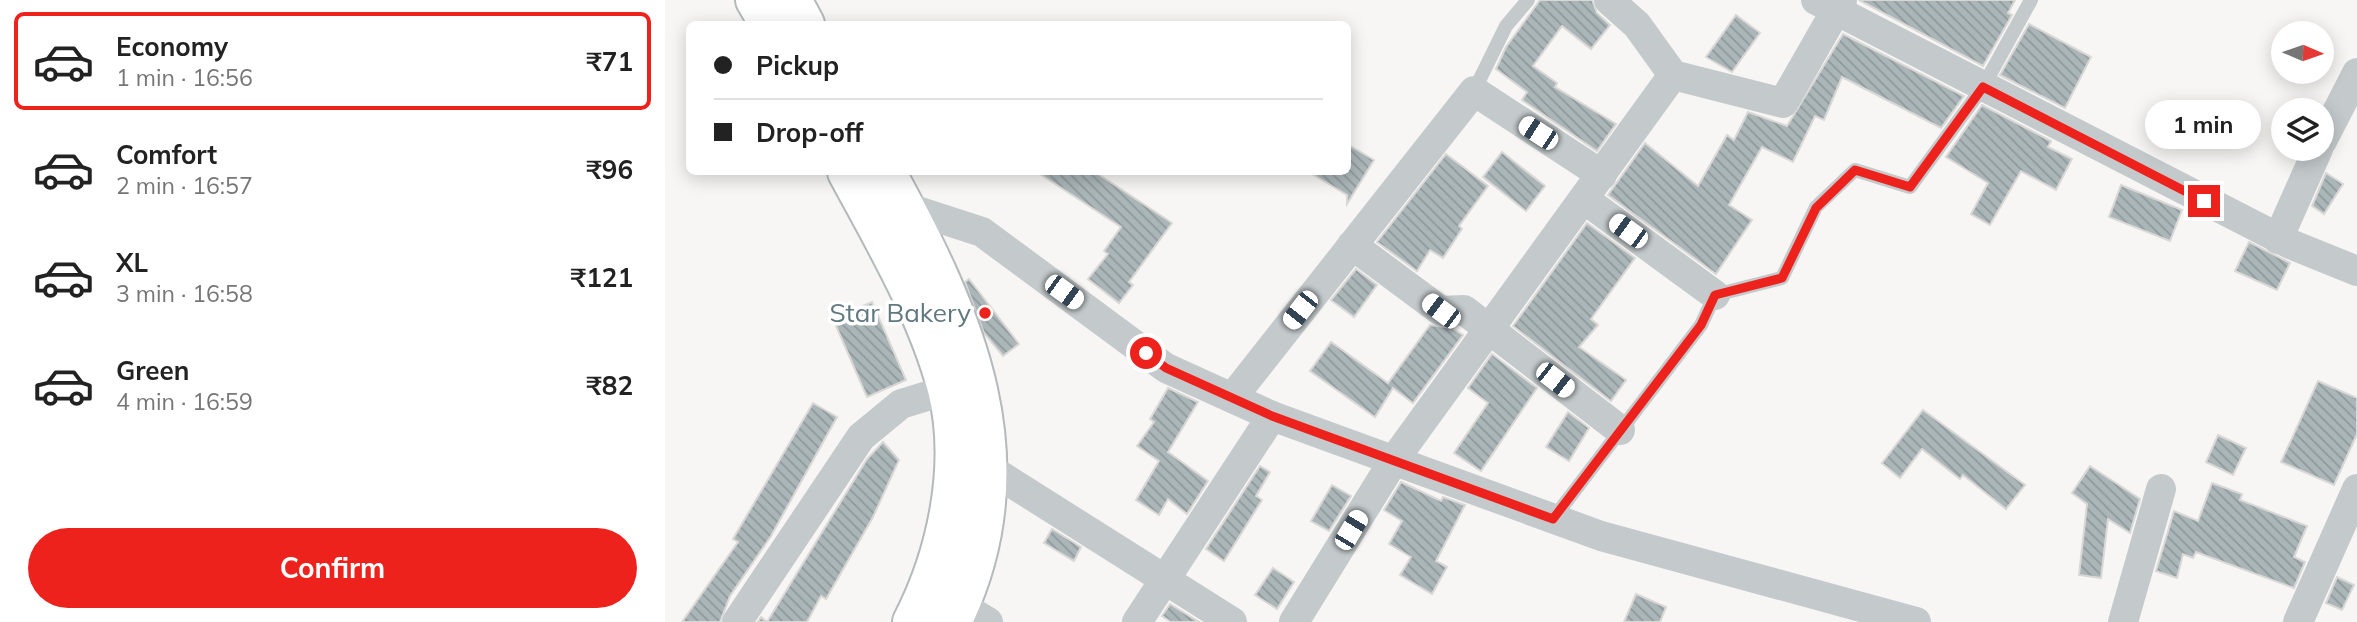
<!DOCTYPE html>
<html lang="en">
<head>
<meta charset="utf-8">
<style>
	:root { --surface:#fff; --page:#f6f6f6; --text:#222; --muted:#767676; --line:#e0e0e0; --accent:#ee221d }
	body { margin:0; font-family:Mulish,sans-serif; background:var(--page); color:var(--text); height:100vh; display:flex; flex-direction:column; font-size:26px; white-space:nowrap }
	* { box-sizing:border-box; margin:0 }
	p { font-size:23px; color:var(--muted) }
	.icon { flex:none; width:38px; height:38px; fill:none; stroke:currentColor; stroke-width:2; stroke-linecap:round; stroke-linejoin:round }
	.map { position:relative; flex:1; overflow:hidden }
	.details { display:flex; flex-direction:column; background:var(--surface); width:665px }
	.details>* { flex:none }
	.hud { position:absolute; left:21px; top:21px; width:665px; height:154px; border-radius:10px; box-shadow:0 4px 18px #0003; display:grid; align-content:center; height:154px; padding:0 28px; background:var(--surface) }
	.needle { width:46px; rotate:92deg }
	.fabs { position:absolute; left:1606px; top:21px; display:grid; gap:14px }
	.fabs a { display:grid; place-items:center; width:63px; height:63px; border-radius:50%; background:var(--surface); box-shadow:0 4px 18px #0003; font-size:35px }
	.end { position:absolute; width:32px; height:32px; margin:-16px; border:9px solid #ee221d; background:#fff; box-shadow:0 0 0 4px #fff }
	.from { border-radius:50% }
	.bubble { position:absolute; height:49px; border-radius:24px; background:var(--surface); box-shadow:0 4px 18px #0003; font-size:23px; font-weight:700; line-height:49px; text-align:center }
	.car { position:absolute; width:21px; height:42px; margin:-21px -10px; border-radius:9px; box-shadow:0 0 5px 2px #0007; background:linear-gradient(#fff 24%,#345 0 40%,#fff 0 76%,#345 0 86%,#fff 0) }
	.hud b { display:flex; align-items:center; gap:24px; height:66px; font-size:26px }
	.hud b+b { border-top:2px solid var(--line) }
	.hud i { width:18px; height:18px; background:var(--text) }
	ul { padding:12px 0 0; list-style:none }
	li { display:flex; align-items:center; gap:21px; height:98px; margin:0 14px 10px; padding:0 14px; border:4px solid transparent; border-radius:10px }
	li div { flex:1 }
	li b { display:block; font-size:26px }
	li em { font-style:normal; font-weight:700 }
	li.current { border-color:var(--accent) }
	li>.icon { width:63px; height:63px; stroke-width:1.5 }
	.primary-button { display:flex; gap:14px; margin-top:auto; padding:14px 28px }
	.primary-button a { flex:1; height:80px; border-radius:42px; background:var(--accent); color:#fff; font-size:28px; font-weight:700; line-height:80px; text-align:center }
	main { display:flex; flex:1; min-height:0 }
	.map>svg:first-child { display:block }
	.building { fill:url(#building-back-hatch); stroke:#d9d8d6; stroke-width:2 }
	.lines { fill:none; stroke-linecap:round; stroke-linejoin:round }
	.trunk-casing { stroke:#b4babc; stroke-width:42 }
	.service { stroke:#c4cacc; stroke-width:14 }
	.minor { stroke:#c4cacc; stroke-width:30 }
	.trunk { stroke:#fff; stroke-width:38 }
	.route { stroke:#ee221d; stroke-width:9 }
	.poi-dot { fill:#ee221d; stroke:#fff; stroke-width:2.5 }
	.labels { text-anchor:middle; stroke-width:7; stroke-linejoin:round; paint-order:stroke }
	.poi-label { font-size:26px; fill:#607981; stroke:#fff; text-anchor:end }
</style>
</head>
<body>
<main>
<section class="details">
<ul>
<li class="current"><svg class="icon" aria-label="car" viewBox="0 0 24 24"><path d="M5 17H2v-5l4-1 3-4h7l3 4 3 1v5h-3M9 17h6M6 11h13"/><circle cx="7" cy="17" r="2"/><circle cx="17" cy="17" r="2"/></svg><div><b>Economy</b><p>1 min · 16:56</p></div><em>₹71</em></li>
<li><svg class="icon" aria-label="car" viewBox="0 0 24 24"><path d="M5 17H2v-5l4-1 3-4h7l3 4 3 1v5h-3M9 17h6M6 11h13"/><circle cx="7" cy="17" r="2"/><circle cx="17" cy="17" r="2"/></svg><div><b>Comfort</b><p>2 min · 16:57</p></div><em>₹96</em></li>
<li><svg class="icon" aria-label="car" viewBox="0 0 24 24"><path d="M5 17H2v-5l4-1 3-4h7l3 4 3 1v5h-3M9 17h6M6 11h13"/><circle cx="7" cy="17" r="2"/><circle cx="17" cy="17" r="2"/></svg><div><b>XL</b><p>3 min · 16:58</p></div><em>₹121</em></li>
<li><svg class="icon" aria-label="car" viewBox="0 0 24 24"><path d="M5 17H2v-5l4-1 3-4h7l3 4 3 1v5h-3M9 17h6M6 11h13"/><circle cx="7" cy="17" r="2"/><circle cx="17" cy="17" r="2"/></svg><div><b>Green</b><p>4 min · 16:59</p></div><em>₹82</em></li>
</ul>
<div class="primary-button"><a>Confirm</a></div>
</section>
<div class="map">
<svg width="1692" height="622" viewBox="0 0 1692 622">
	<defs>
		<pattern id="building-back-hatch" width="6" height="6" patternUnits="userSpaceOnUse" patternTransform="scale(1.75)"><rect width="6" height="6" fill="#abb6b9"/><path d="M-1 5l2 2M0 0l6 6M5-1l2 2" fill="none" stroke="#8f999c"/></pattern>
	</defs>
	<rect width="100%" height="100%" fill="#f7f6f4"/>
	<g class="building">
		<polygon points="875,0 927,0 932,13 945,25 926,49 897,26 868,66 892,83 890,87 951,124 932,151 857,100 862,92 831,69 841,47"/>
		<polygon points="1194,0 1350,0 1343,13 1347,15 1318,66"/>
		<polygon points="1071,15 1095,33 1067,72 1041,57"/>
		<polygon points="1364,24 1426,57 1400,108 1335,75"/>
		<polygon points="1178,34 1299,96 1276,128 1177,77 1159,120 1150,116 1128,162 1097,147 1064,205 1087,220 1051,274 943,195 980,143 1033,186 1062,135 1069,140 1083,112 1122,126"/>
		<polygon points="1317,105 1386,141 1383,147 1407,159 1391,190 1356,171 1325,225 1306,214 1323,183 1281,157"/>
		<polygon points="682,144 709,160 682,204 682,195 644,172 682,172"/>
		<polygon points="837,152 880,186 861,211 818,177"/>
		<polygon points="781,154 823,186 794,226 797,229 778,258 765,250 752,271 712,242"/>
		<polygon points="372,172 430,172 507,223 464,282 468,285 454,303 423,279 443,254 439,251 456,227"/>
		<polygon points="1661,173 1678,184 1659,214 1647,206"/>
		<polygon points="1456,185 1517,210 1505,241 1444,217"/>
		<polygon points="922,223 970,258 926,319 933,325 914,347 961,380 946,401 848,326"/>
		<polygon points="1584,242 1625,263 1612,290 1570,271"/>
		<polygon points="691,269 712,285 689,317 666,300"/>
		<polygon points="304,279 354,344 338,356 319,333 300,282"/>
		<polygon points="207,302 241,380 202,397 168,319"/>
		<polygon points="765,325 787,328 798,335 748,403 728,388 710,417 645,371 666,342 723,383"/>
		<polygon points="827,354 872,388 816,471 789,453 823,403 803,388"/>
		<polygon points="1653,381 1692,398 1692,434 1669,485 1616,462"/>
		<polygon points="503,388 533,402 503,452 543,481 522,514 503,499 494,515 471,500 494,461 472,446 489,422 485,419"/>
		<polygon points="148,403 172,417 106,536 65,596 55,622 17,622 73,542 68,539"/>
		<polygon points="1258,410 1360,485 1341,509 1298,475 1295,479 1257,449 1235,478 1217,463"/>
		<polygon points="903,412 924,428 904,461 881,447"/>
		<polygon points="1553,435 1581,448 1568,475 1541,462"/>
		<polygon points="218,442 234,460 208,517 161,599 156,596 142,622 93,622 96,617 102,622 202,459"/>
		<polygon points="595,466 605,472 591,496 597,500 559,561 541,549"/>
		<polygon points="1425,466 1475,499 1465,533 1443,519 1436,578 1414,575 1422,504 1407,493"/>
		<polygon points="736,482 776,501 778,497 800,505 771,561 782,567 767,594 735,575 746,557 724,544 737,521 719,510"/>
		<polygon points="1547,483 1577,494 1575,500 1642,526 1629,557 1640,562 1629,588 1531,552 1528,558 1518,554 1512,578 1491,571 1509,511 1533,521"/>
		<polygon points="667,485 686,496 664,531 646,521"/>
		<polygon points="387,529 416,547 409,561 379,543"/>
		<polygon points="608,568 629,582 612,609 590,595"/>
		<polygon points="1672,577 1689,585 1677,610 1661,603"/>
		<polygon points="971,594 1001,607 995,622 959,622"/>
		<polygon points="505,604 534,622 506,622 497,616"/>
	</g>
	<g class="lines">
		<g class="trunk-casing">
			<g id="trunk">
				<polyline points="90,0 104,24"/>
				<polyline points="127,0 140,24"/>
				<path d="M182,172C219,241 262,313 282,389C301,465 282,554 247,622"/>
				<path d="M221,172C300,316 366,462 287,622"/>
			</g>
		</g>
		<g class="service">
			<polyline points="809,91 841,26 863,0"/>
			<polyline points="888,519 1036,325 1050,295 1117,278 1151,207 1190,170 1245,187 1318,87 1366,0"/>
		</g>
		<g class="minor">
			<polyline points="944,0 972,25 1008,75 1118,103 1177,0"/>
			<polyline points="1151,0 1625,244 1692,271"/>
			<polyline points="1657,141 1692,73"/>
			<polyline points="919,199 1050,295"/>
			<polyline points="240,207 317,232 501,368 607,416 936,536 1251,622"/>
			<polyline points="1613,239 1653,149"/>
			<polyline points="687,245 776,311 799,310 955,430"/>
			<polyline points="567,398 809,91 937,175"/>
			<polyline points="325,469 567,622"/>
			<polyline points="295,605 323,622"/>
			<polyline points="72,622 196,437 236,404 282,390"/>
			<polyline points="472,622 607,416"/>
			<polyline points="629,622 729,460 1008,75"/>
			<polyline points="1458,622 1496,489"/>
			<polyline points="1633,622 1692,489"/>
		</g>
		<use href="#trunk" class="trunk"/>
	</g>
	<g class="lines">
		<polyline class="route" points="481,353 501,368 607,416 888,519 1036,325 1050,295 1117,278 1151,208 1190,170 1245,187 1318,87 1539,201"/>
	</g>
	<circle class="poi-dot" cx="320" cy="313" r="7"/>
	<g class="labels">
		<g class="poi-label">
			<text x="306" y="322">Star Bakery</text>
		</g>
	</g>
</svg>
<div class="fabs">
<a><svg class="needle" viewBox="-14 -14 28 28"><path d="M0-13l5 13h-10z" fill="#e53935"/><path d="M0 13l5-13h-10z" fill="#767676"/></svg></a>
<a><svg class="icon" aria-label="layers" viewBox="0 0 24 24"><path d="M12 4l9 5-9 5-9-5zM3 14l9 5 9-5"/></svg></a>
</div>
<i class="end from" style="left:481px;top:353px"></i>
<i class="end" style="left:1539px;top:201px"></i>
<div class="bubble" style="left:1480px;top:100px;width:116px">1 min</div>
<i class="car" style="left:873px;top:133px;rotate:303deg"></i>
<i class="car" style="left:963px;top:231px;rotate:306deg"></i>
<i class="car" style="left:399px;top:292px;rotate:126deg"></i>
<i class="car" style="left:635px;top:310px;rotate:218deg"></i>
<i class="car" style="left:776px;top:311px;rotate:307deg"></i>
<i class="car" style="left:890px;top:380px;rotate:128deg"></i>
<i class="car" style="left:686px;top:530px;rotate:31deg"></i>
<div class="hud">
<b><i class="from"></i>Pickup</b>
<b><i></i>Drop-off</b>
</div>
</div>
</main>
</body>
</html>
